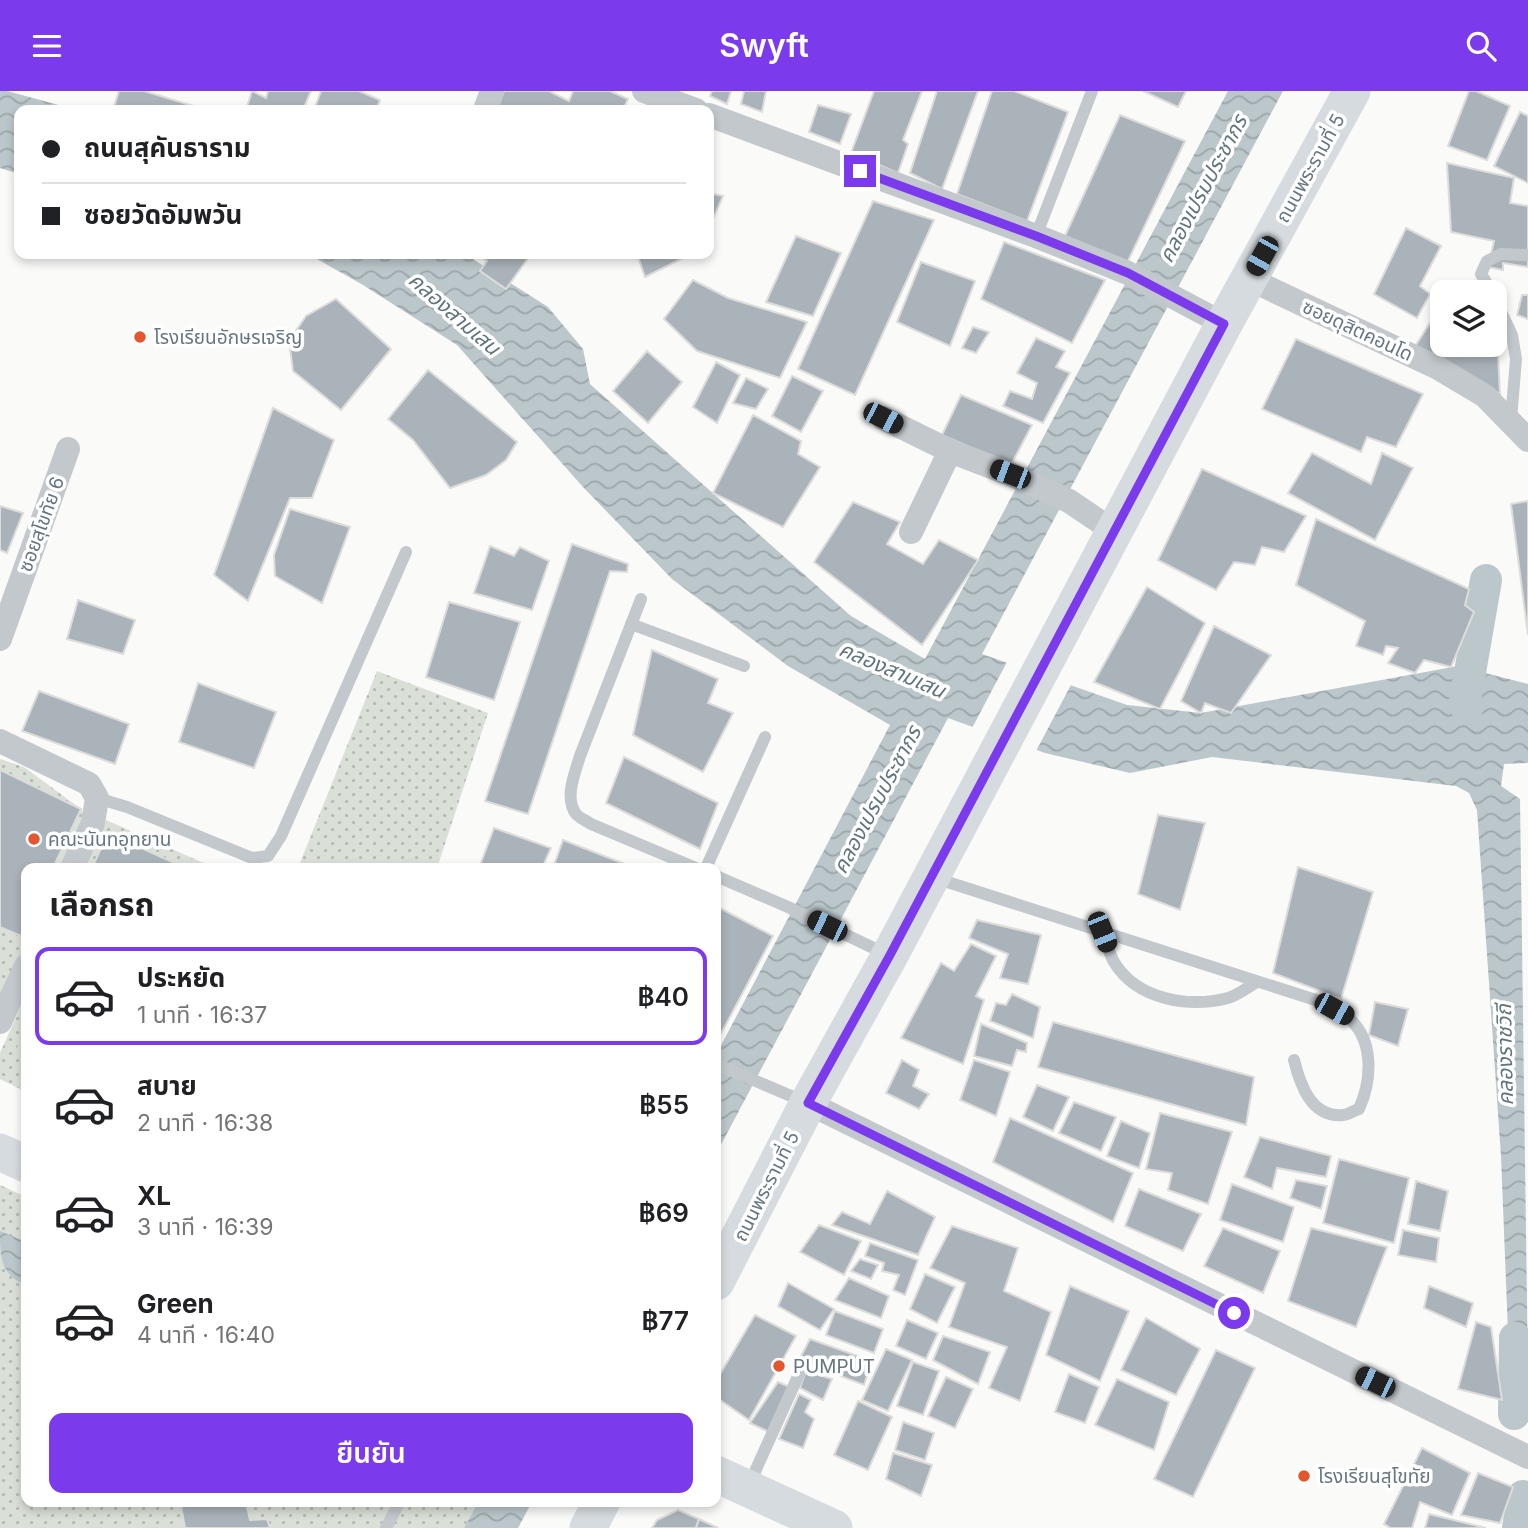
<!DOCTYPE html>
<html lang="th">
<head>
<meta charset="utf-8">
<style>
	:root { --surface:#fff; --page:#f2f2f2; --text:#202124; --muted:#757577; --line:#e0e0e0; --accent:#7c3aed }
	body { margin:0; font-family:Inter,"Noto Sans Thai",sans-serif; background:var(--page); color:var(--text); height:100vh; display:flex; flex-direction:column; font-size:26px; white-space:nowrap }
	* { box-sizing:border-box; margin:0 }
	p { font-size:23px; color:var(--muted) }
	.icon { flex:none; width:38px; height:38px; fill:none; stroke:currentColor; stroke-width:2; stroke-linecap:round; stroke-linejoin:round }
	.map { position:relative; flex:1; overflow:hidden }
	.side { position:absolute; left:21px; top:772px; width:700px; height:644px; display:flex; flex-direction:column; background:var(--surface); border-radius:14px; box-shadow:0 4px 10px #0003 }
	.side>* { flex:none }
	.top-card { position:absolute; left:14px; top:14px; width:700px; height:154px; border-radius:14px; box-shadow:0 4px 10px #0003; display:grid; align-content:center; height:154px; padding:0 28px; background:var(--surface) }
	.controls { position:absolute; left:1430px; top:189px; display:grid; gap:14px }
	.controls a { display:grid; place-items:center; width:77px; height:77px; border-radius:14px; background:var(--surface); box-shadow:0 4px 10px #0003; font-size:35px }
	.end { position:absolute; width:32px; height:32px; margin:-16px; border:9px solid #7c3aed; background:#fff; box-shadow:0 0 0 4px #fff }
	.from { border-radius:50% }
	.car { position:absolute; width:21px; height:42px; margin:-21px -10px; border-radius:9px; box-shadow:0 0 5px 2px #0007; background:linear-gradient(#222 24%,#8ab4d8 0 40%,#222 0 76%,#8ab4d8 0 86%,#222 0) }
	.top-card b { display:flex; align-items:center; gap:24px; height:66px; font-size:26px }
	.top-card b+b { border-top:2px solid var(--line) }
	.top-card i { width:18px; height:18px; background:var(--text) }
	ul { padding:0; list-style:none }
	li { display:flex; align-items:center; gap:21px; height:98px; margin:0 14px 10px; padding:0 14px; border:4px solid transparent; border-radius:14px }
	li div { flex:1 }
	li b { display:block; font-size:26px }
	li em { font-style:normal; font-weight:600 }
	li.current { border-color:var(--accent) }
	li>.icon { width:63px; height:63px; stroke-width:1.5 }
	h2 { padding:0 28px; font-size:32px; line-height:84px }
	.primary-button { display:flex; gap:14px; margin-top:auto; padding:14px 28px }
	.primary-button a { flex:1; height:80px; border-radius:14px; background:var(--accent); color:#fff; font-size:28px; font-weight:600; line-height:80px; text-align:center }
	header { display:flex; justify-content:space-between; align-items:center; height:91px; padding:0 28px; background:var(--accent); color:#fff; font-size:32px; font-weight:600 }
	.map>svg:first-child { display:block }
	.grass { fill:url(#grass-dots) }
	.pitch { fill:#dadfd7 }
	.water { fill:url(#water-waves) }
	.pier { fill:#fafaf8 }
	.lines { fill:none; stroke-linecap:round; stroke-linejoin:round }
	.canal { stroke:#bbc7cb; stroke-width:32 }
	.building { fill:#aab3b9; stroke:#dcdcda; stroke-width:2 }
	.lane { stroke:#c3c8cc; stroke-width:12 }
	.street { stroke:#c3c8cc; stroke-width:24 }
	.secondary { stroke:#d6dbdf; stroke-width:37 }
	.route { stroke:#7c3aed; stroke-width:9 }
	.poi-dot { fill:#e4572e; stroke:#fff; stroke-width:2.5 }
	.labels { text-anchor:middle; stroke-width:7; stroke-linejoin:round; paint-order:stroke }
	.street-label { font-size:19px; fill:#657683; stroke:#fff }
	.poi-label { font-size:19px; fill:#657683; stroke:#fff; text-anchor:start }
	.water-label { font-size:21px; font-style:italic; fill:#60757c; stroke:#fff }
</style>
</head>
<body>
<header><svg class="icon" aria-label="menu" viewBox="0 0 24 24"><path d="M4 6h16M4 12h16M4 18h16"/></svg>Swyft<svg class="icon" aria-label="search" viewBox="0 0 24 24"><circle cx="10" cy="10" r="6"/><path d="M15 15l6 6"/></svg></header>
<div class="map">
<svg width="1528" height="1437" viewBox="0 0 1528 1437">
	<defs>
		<pattern id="grass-dots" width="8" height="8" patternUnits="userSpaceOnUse" patternTransform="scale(1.75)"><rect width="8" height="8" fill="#dadfd7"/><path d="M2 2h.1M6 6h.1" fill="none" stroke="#b4b9b4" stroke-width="1.8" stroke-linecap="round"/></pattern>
		<pattern id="water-waves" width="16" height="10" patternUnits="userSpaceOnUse" patternTransform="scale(1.75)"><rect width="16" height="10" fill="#bbc7cb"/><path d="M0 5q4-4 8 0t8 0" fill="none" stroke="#9ca6aa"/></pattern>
	</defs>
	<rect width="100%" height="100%" fill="#fafaf8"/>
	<g class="grass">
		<polygon points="377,580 488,622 437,777 298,777"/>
		<polygon points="0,668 24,676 81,718 86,728 62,777 26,777 26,854 0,910"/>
		<polygon points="106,729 215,777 84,777"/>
		<polygon points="26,904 26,1001 0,988 0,962"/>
		<polygon points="0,1094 26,1106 26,1410 478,1411 464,1437 0,1437"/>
	</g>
	<polygon class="pitch" points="26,936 26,968 14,963"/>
	<g class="water">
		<polygon points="0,0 7,0 77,19 19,19 19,83 0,77"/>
		<polygon points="1228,0 1283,0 982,563 1127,614 1201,622 1458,575 1528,593 1528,672 1504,673 1501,695 1520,708 1528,1287 1510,1292 1501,1065 1477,719 1469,702 1456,695 1212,666 1130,682 1045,662 948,627 716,1063 716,964 890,634 788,575 672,488 583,396 457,254 363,194 308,163 465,163 548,216 583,258 590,293 851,525 925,568"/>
		<path d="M0,1140L26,1151V1194C0,1184 0,1165 0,1140Z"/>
		<polygon points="478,1411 478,1410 532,1411 518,1437 464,1437"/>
	</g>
	<polygon class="pier" points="1008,569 1072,592 1035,662 971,639"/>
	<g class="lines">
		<g class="canal">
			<polyline points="1467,618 1465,610 1486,489"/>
			<polyline points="1514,1323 1515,1247"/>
			<polyline points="1518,1437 1523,1405"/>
		</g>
	</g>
	<g class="building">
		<polygon points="119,0 144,0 207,19 113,19"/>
		<polygon points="252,0 266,7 268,0 311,0 303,19 246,19"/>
		<polygon points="321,0 359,0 380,9 376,19 314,19"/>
		<polygon points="504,0 549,0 569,10 573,0 610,0 628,8 623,19 497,19"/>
		<polygon points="712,0 731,0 727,13 710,5"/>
		<polygon points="744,0 766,0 762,21 741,13"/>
		<polygon points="874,0 922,0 903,49 908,53 898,82 851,62"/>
		<polygon points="937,0 978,0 942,98 910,82"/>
		<polygon points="992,0 1014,0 1068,21 1027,130 957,103"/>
		<polygon points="1143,0 1186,0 1178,16"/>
		<polygon points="1469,0 1476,0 1510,15 1487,69 1448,55"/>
		<polygon points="818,14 851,23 840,53 809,41"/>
		<polygon points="1520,21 1528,25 1528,92 1494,75"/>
		<polygon points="1120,24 1185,50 1127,172 1065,145"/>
		<polygon points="1447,72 1514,87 1510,112 1528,115 1528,176 1503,172 1503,179 1488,176 1494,150 1451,141"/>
		<polygon points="709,102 723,105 709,137"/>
		<polygon points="873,110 934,129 855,304 798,278"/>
		<polygon points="1406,137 1441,155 1420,195 1430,203 1417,227 1374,203"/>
		<polygon points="796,145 841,162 813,225 766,211"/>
		<polygon points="1004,151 1105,189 1072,252 981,208"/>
		<polygon points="477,163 531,163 506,198 480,180 487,170"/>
		<polygon points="637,163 691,163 645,186"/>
		<polygon points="921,171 975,190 950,255 897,231"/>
		<polygon points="693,189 728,207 807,231 780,287 697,260 664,228"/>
		<polygon points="1522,204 1528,204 1528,228 1517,224"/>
		<polygon points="336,208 391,258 341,319 293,280 289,250 306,225"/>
		<polygon points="1442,213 1442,254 1494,254 1494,240 1497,242 1500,303 1414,257"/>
		<polygon points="973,236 989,241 976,262 962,257"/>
		<polygon points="1036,247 1065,260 1056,276 1070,282 1043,332 1003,315 1010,300 1032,308 1037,292 1017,282"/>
		<polygon points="1296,248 1423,303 1396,356 1367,346 1361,361 1262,318"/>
		<polygon points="647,260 682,291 648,332 613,300"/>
		<polygon points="716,271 740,284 717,332 693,316"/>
		<polygon points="428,279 517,351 506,369 486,384 450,397 413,349 388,328"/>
		<polygon points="792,285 823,300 801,341 772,325"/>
		<polygon points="746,287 768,298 756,318 733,312"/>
		<polygon points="961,304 1032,334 1011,374 942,344"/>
		<polygon points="273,317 334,349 312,407 290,407 248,510 214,484"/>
		<polygon points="753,324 801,350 798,363 820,376 783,436 713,402"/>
		<polygon points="1312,362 1371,393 1382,362 1413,377 1375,449 1288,402"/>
		<polygon points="1202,378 1306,425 1284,461 1262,456 1255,474 1234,471 1216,499 1158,469"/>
		<polygon points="1528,410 1528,544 1511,413"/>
		<polygon points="853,411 900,431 887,453 923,473 939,449 978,469 922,554 814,471"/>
		<polygon points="0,415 23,422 7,462 0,459"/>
		<polygon points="290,418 350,436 322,512 275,485 274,464"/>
		<polygon points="1316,428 1469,498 1465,514 1474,521 1451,576 1424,569 1415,582 1388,572 1398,557 1386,555 1383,564 1356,555 1365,530 1296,494"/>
		<polygon points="572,453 628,473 627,481 610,480 528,723 485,710"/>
		<polygon points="490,455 514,465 520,456 549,470 532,519 474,502"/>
		<polygon points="1147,496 1205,532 1160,618 1094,591"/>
		<polygon points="78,509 135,529 123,563 67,548"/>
		<polygon points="449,511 520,531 494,609 426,586"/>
		<polygon points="1214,535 1271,564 1231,622 1205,612 1201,622 1181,610"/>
		<polygon points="652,559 718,588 708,612 733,622 703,681 633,644"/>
		<polygon points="198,592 276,621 254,677 179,651"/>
		<polygon points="39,600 129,633 115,673 22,640"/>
		<polygon points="624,666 718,712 700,758 606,712"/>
		<polygon points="0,679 81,718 53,777 26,777 26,834 21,845 0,836"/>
		<polygon points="1158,724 1205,732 1180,819 1138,803"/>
		<polygon points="494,737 551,757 542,777 479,777"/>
		<polygon points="108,742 186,777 92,777"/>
		<polygon points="563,749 635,777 553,777"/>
		<polygon points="1298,776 1373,801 1341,908 1273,882"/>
		<polygon points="716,815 773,845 716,952"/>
		<polygon points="977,829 1041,844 1028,893 1000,887 1008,863 969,847"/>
		<polygon points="971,853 996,865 976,905 984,909 963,973 901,947 941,872 954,880"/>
		<polygon points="1012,903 1040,916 1033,947 990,930 996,912 1006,914"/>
		<polygon points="1375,911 1408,918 1398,955 1369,944"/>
		<polygon points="1053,931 1254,986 1246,1034 1038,976"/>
		<polygon points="981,933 1027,952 1026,961 1017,959 1012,975 974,965"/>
		<polygon points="902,969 919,979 913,995 929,1003 919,1018 886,1002"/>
		<polygon points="974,969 1010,981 996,1025 960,1009"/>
		<polygon points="1037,994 1069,1006 1053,1040 1023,1026"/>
		<polygon points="1074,1011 1116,1026 1101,1060 1059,1042"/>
		<polygon points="1160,1022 1232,1041 1208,1113 1168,1099 1172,1082 1146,1078"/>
		<polygon points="1010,1027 1133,1082 1113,1131 993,1071"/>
		<polygon points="1121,1030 1150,1042 1139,1077 1107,1065"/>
		<polygon points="1260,1046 1331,1065 1326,1086 1277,1077 1272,1098 1244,1086"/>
		<polygon points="1339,1068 1409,1087 1394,1152 1323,1132"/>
		<polygon points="1296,1089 1327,1095 1321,1118 1290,1107"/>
		<polygon points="1416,1090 1448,1100 1440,1140 1408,1133"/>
		<polygon points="1232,1093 1294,1116 1283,1151 1220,1129"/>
		<polygon points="1139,1098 1201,1123 1183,1160 1125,1135"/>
		<polygon points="887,1100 935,1126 918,1164 832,1134 842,1121 870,1133"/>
		<polygon points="819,1134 861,1150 844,1184 800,1161"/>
		<polygon points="952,1135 1018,1157 1004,1200 1051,1221 1020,1310 989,1297 1007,1256 949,1236 965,1192 930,1177"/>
		<polygon points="1223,1137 1280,1160 1263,1202 1204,1175"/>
		<polygon points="1311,1137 1387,1156 1356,1236 1288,1210"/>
		<polygon points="1403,1139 1439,1147 1436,1171 1398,1164"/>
		<polygon points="870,1152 918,1169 905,1204 893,1199 899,1184 882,1180 884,1172 865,1165"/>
		<polygon points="860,1168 878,1174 871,1188 851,1180"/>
		<polygon points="925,1183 955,1196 937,1232 910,1218"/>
		<polygon points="849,1187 889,1205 881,1227 835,1209"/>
		<polygon points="788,1192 834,1218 820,1239 778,1215"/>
		<polygon points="1070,1195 1129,1220 1100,1290 1046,1264"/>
		<polygon points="1429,1195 1473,1212 1466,1236 1424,1217"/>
		<polygon points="835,1220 883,1238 874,1262 826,1244"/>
		<polygon points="755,1224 796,1245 749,1329 716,1306 716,1290"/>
		<polygon points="1146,1227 1200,1258 1176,1304 1121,1279"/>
		<polygon points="907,1229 938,1242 926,1268 896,1255"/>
		<polygon points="1476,1231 1491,1236 1502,1309 1458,1298"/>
		<polygon points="943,1245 990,1261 978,1293 933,1269"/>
		<polygon points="810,1248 872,1270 864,1294 799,1269"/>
		<polygon points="886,1258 912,1269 888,1320 862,1309"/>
		<polygon points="1216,1259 1255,1277 1193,1406 1154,1388"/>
		<polygon points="913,1271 939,1280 923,1324 897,1315"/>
		<polygon points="806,1280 832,1288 823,1309 800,1297"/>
		<polygon points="1069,1283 1099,1296 1085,1332 1055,1321"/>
		<polygon points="946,1286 973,1298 955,1337 928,1325"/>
		<polygon points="1117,1288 1169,1311 1154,1359 1095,1334"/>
		<polygon points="778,1291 790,1296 769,1341 750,1332"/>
		<polygon points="799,1303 811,1309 805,1321 814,1328 803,1357 779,1348"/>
		<polygon points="858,1310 892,1326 868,1379 834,1364"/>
		<polygon points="903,1331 934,1342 925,1369 895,1359"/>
		<polygon points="1422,1357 1470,1382 1452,1424 1420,1411 1412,1437 1391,1437 1384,1433"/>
		<polygon points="893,1362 932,1374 921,1405 886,1388"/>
		<polygon points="1478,1382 1513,1396 1500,1432 1461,1424"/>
		<polygon points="180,1410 246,1410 250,1429 267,1428 270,1437 185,1437"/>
		<polygon points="678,1419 699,1428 696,1437 652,1437 657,1429"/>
		<polygon points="1429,1423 1486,1437 1425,1437"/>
		<polygon points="699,1428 718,1437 696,1437"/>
	</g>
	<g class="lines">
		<g class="lane">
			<polyline points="1036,145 1092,0"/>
			<polyline points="1492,201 1481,183 1487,170 1501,163 1528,164"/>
			<polyline points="1494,206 1512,244 1516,268 1511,329"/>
			<path d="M641,508L580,665C575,682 564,707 576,723C579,727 587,730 591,733L696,777"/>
			<polyline points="631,533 744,575"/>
			<polyline points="97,707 127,716 252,767 268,765 281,745 406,461"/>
			<polyline points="706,777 765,646"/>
			<polyline points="716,785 788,816 886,863"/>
			<path d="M935,787L1322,911C1330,916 1339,920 1346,925C1375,947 1372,989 1359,1018C1354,1019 1348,1024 1343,1024C1311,1027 1300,993 1294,969"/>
			<path d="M1102,841C1106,850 1109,862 1114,871C1137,909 1189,917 1228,907C1238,904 1248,896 1257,891"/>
			<polyline points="716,973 805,1011"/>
			<polyline points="748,1396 800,1281"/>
			<polyline points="386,1437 400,1410"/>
		</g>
		<g class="street">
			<polyline points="644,0 696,19"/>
			<polyline points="485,19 492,0"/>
			<polyline points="709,24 1036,145 1128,182 1224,233"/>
			<polyline points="1249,188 1438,277 1485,305 1528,349"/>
			<polyline points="883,327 950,360 1010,383 1069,410 1115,441"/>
			<polyline points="911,441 950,360"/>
			<polyline points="0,548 68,358"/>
			<polyline points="0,650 89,693 97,707 93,732 72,777"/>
			<polyline points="0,931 26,875"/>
			<polyline points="808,1012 1528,1366"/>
		</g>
		<g class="secondary">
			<polyline points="0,1061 26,1073"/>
			<polyline points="716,1191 808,1012 890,864 1224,233 1352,0"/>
			<polyline points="716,1383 834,1437"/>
			<polyline points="588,1437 602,1410"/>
		</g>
	</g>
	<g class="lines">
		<polyline class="route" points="860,80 1036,145 1128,182 1224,233 890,864 808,1012 1234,1222"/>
	</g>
	<g class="poi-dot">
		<circle cx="140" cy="246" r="7"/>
		<circle cx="34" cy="748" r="7"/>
		<circle cx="779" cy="1275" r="7"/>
		<circle cx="1304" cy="1385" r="7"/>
	</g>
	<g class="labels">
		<g class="street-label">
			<text transform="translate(1310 77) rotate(-61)" y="7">ถนนพระรามที่ 5</text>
			<text transform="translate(1358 239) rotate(25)" y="7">ซอยดุสิตคอนโด</text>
			<text transform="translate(41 433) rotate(-70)" y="7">ซอยสุโขทัย 6</text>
			<text transform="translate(766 1095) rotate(-63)" y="7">ถนนพระรามที่ 5</text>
		</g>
		<g class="poi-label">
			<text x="154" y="253">โรงเรียนอักษรเจริญ</text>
			<text x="48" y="755">คณะนันทอุทยาน</text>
			<text x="793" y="1282">PUMPUT</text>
			<text x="1318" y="1392">โรงเรียนสุโขทัย</text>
		</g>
		<g class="water-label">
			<text transform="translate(1203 98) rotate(-62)" y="7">คลองเปรมประชากร</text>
			<text transform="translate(454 223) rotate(41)" y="7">คลองสามเสน</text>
			<text transform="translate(892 579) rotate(23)" y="7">คลองสามเสน</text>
			<text transform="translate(877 709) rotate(-62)" y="7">คลองเปรมประชากร</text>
			<text transform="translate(1505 964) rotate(-91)" y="7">คลองราชวิถี</text>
		</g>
	</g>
</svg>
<div class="controls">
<a><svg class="icon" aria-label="layers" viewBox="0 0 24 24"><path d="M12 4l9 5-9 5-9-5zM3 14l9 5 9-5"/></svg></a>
</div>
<i class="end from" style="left:1234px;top:1222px"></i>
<i class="end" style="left:860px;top:80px"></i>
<i class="car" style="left:1262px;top:165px;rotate:209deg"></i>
<i class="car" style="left:883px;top:327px;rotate:117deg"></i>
<i class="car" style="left:1010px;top:383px;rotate:291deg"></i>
<i class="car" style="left:827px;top:835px;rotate:296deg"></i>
<i class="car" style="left:1102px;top:841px;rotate:158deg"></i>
<i class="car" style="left:1334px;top:918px;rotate:119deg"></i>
<i class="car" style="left:1375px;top:1291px;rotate:296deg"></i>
<div class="top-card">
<b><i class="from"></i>ถนนสุคันธาราม</b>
<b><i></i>ซอยวัดอัมพวัน</b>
</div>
<section class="side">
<h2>เลือกรถ</h2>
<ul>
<li class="current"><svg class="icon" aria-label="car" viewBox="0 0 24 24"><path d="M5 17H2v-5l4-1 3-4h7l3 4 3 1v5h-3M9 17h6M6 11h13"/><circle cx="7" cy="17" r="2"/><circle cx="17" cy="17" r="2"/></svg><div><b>ประหยัด</b><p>1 นาที · 16:37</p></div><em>฿40</em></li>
<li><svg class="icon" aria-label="car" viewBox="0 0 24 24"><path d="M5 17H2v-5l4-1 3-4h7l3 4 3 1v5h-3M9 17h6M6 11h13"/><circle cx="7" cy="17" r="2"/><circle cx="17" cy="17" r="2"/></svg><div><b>สบาย</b><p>2 นาที · 16:38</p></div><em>฿55</em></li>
<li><svg class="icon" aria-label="car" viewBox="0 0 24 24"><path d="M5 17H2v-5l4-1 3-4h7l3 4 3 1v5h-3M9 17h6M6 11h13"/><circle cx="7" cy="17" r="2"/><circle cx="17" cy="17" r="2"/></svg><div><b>XL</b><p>3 นาที · 16:39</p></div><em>฿69</em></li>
<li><svg class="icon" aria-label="car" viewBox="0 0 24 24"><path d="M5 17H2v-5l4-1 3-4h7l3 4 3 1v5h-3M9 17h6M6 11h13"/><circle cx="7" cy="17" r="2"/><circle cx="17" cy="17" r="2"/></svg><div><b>Green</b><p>4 นาที · 16:40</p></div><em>฿77</em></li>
</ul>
<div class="primary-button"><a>ยืนยัน</a></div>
</section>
</div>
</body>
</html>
